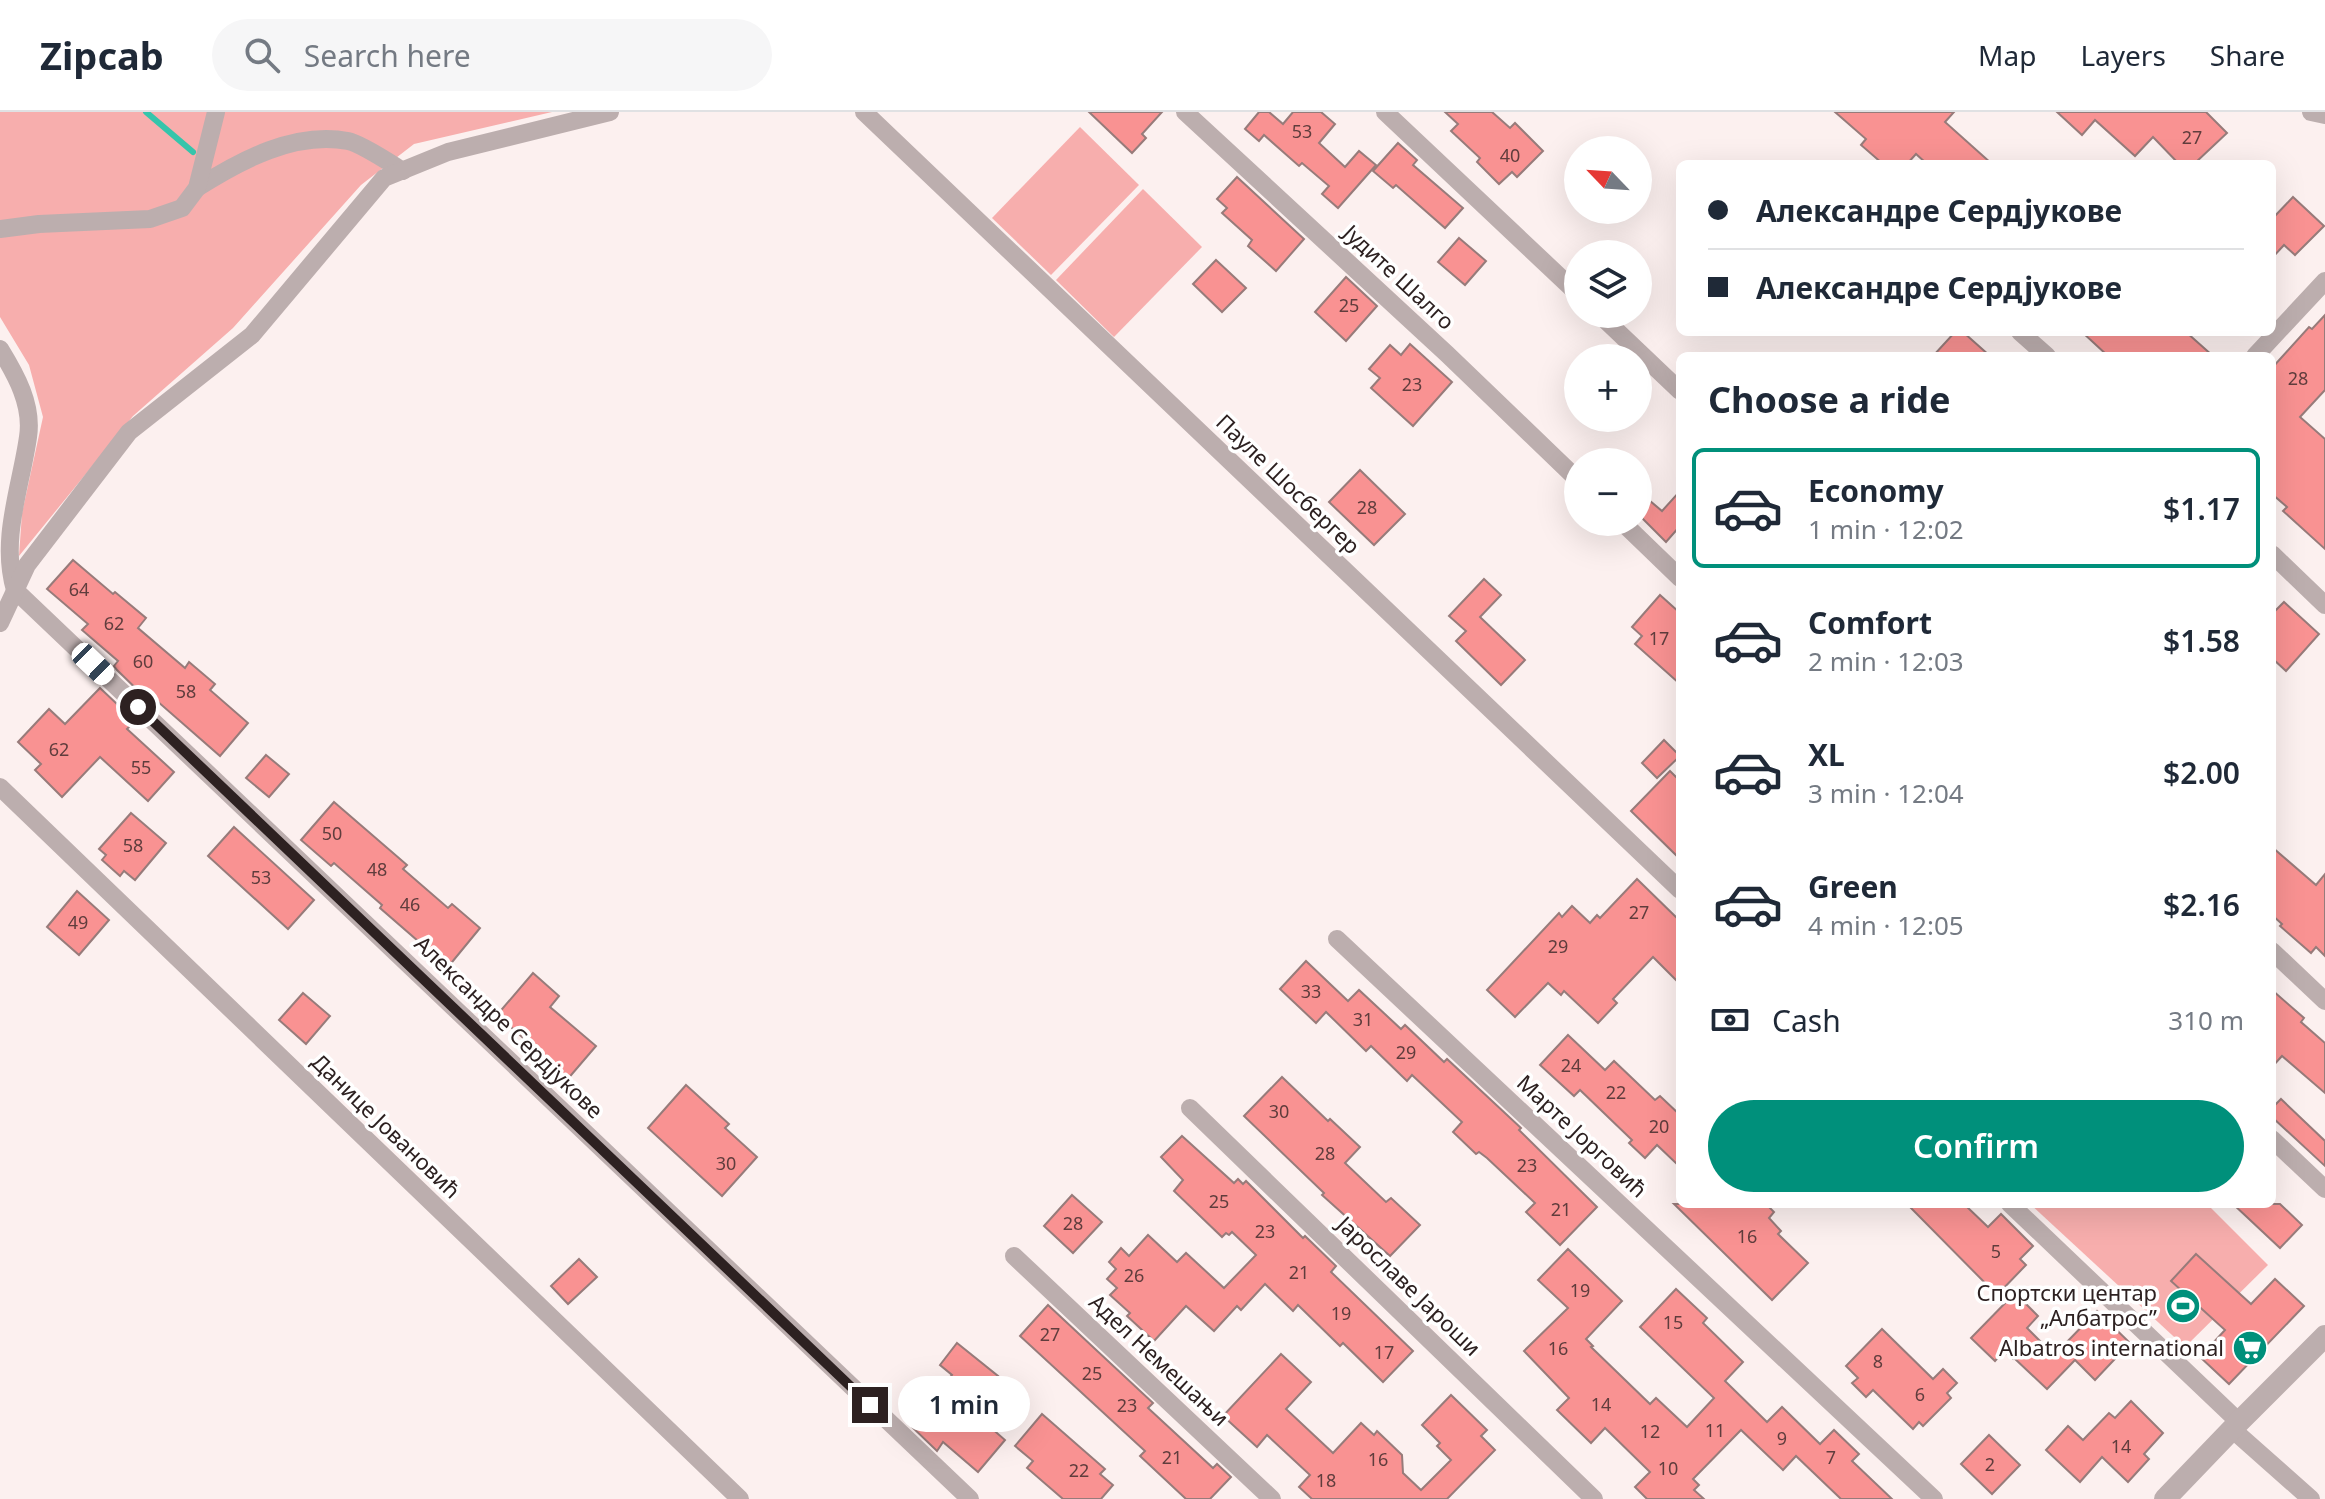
<!DOCTYPE html>
<html lang="en">
<head>
<meta charset="utf-8">
<style>
	:root { --surface:#fff; --page:#f6f6f7; --text:#1f2937; --muted:#747a83; --line:#e0e1e3; --accent:#00907b }
	body { margin:0; font-family:"Noto Sans",sans-serif; background:var(--page); color:var(--text); height:100vh; display:flex; flex-direction:column; font-size:30px; white-space:nowrap }
	* { box-sizing:border-box; margin:0 }
	p { font-size:26px; color:var(--muted) }
	.icon { flex:none; width:44px; height:44px; fill:none; stroke:currentColor; stroke-width:2; stroke-linecap:round; stroke-linejoin:round }
	.map { position:relative; flex:1; overflow:hidden }
	.drawer { position:absolute; left:1676px; top:240px; width:600px; height:856px; display:flex; flex-direction:column; background:var(--surface); border-radius:12px; box-shadow:0 8px 32px #0002 }
	.drawer>* { flex:none }
	.hud { position:absolute; left:1676px; top:48px; width:600px; height:176px; border-radius:12px; box-shadow:0 8px 32px #0002; display:grid; align-content:center; height:176px; padding:0 32px; background:var(--surface) }
	.needle { width:52px; rotate:295deg }
	.controls { position:absolute; left:1564px; top:24px; display:grid; gap:16px }
	.controls a { display:grid; place-items:center; width:88px; height:88px; border-radius:50%; background:var(--surface); box-shadow:0 8px 32px #0002; font-size:40px }
	.end { position:absolute; width:36px; height:36px; margin:-18px; border:10px solid #2d2121; background:#fff; box-shadow:0 0 0 4px #fff }
	.from { border-radius:50% }
	.bubble { position:absolute; height:56px; border-radius:28px; background:var(--surface); box-shadow:0 8px 32px #0002; font-size:26px; font-weight:600; line-height:56px; text-align:center }
	.car { position:absolute; width:24px; height:48px; margin:-24px -12px; border-radius:10px; box-shadow:0 0 6px 2px #0007; background:linear-gradient(#fff 24%,#345 0 40%,#fff 0 76%,#345 0 86%,#fff 0) }
	.hud b { display:flex; align-items:center; gap:28px; height:76px; font-size:30px }
	.hud b+b { border-top:2px solid var(--line) }
	.hud i { width:20px; height:20px; background:var(--text) }
	ul { padding:0; list-style:none }
	li { display:flex; align-items:center; gap:24px; height:120px; margin:0 16px 12px; padding:0 16px; border:4px solid transparent; border-radius:12px }
	li div { flex:1 }
	li b { display:block; font-size:30px }
	li em { font-style:normal; font-weight:600 }
	li.on { border-color:var(--accent) }
	li>.icon { width:72px; height:72px; stroke-width:1.5 }
	h2 { padding:0 32px; font-size:36px; line-height:96px }
	.pay { display:flex; align-items:center; gap:20px; height:88px; padding:0 32px; font-size:30px }
	.pay p { margin-inline-start:auto }
	.primary-button { display:flex; gap:16px; margin-top:auto; padding:16px 32px }
	.primary-button a { flex:1; height:92px; border-radius:48px; background:var(--accent); color:#fff; font-size:32px; font-weight:600; line-height:92px; text-align:center }
	header { display:flex; align-items:center; gap:48px; box-sizing:border-box; height:112px; padding:0 40px; background:var(--surface); border-bottom:2px solid var(--line) }
	header strong { font-size:38px }
	nav { display:flex; gap:44px; margin-inline-start:auto; font-size:28px }
	.search { width:560px; height:72px; background:var(--page); display:flex; align-items:center; gap:20px; box-sizing:border-box; padding:0 28px; border-radius:44px; color:var(--muted); font-size:30px }
	.map>svg:first-child { display:block }
	.green { fill:#f7aead }
	.lines { fill:none; stroke-linecap:round; stroke-linejoin:round }
	.stream { stroke:#35c5ab; stroke-width:6 }
	.building { fill:#f99292; stroke:#977b7a; stroke-width:2 }
	.minor { stroke:#bcaeae; stroke-width:18 }
	.tertiary { stroke:#bcaeae; stroke-width:22 }
	.route { stroke:#2d2121; stroke-width:10 }
	.labels { text-anchor:middle; stroke-width:7; stroke-linejoin:round; paint-order:stroke }
	.number-label { font-size:18px; fill:#603d3d }
	.street-label { font-size:22px; fill:#2d2121; stroke:#fff }
	.poi-label { font-size:22px; fill:#2d2121; stroke:#fff; text-anchor:end }
</style>
</head>
<body>
<header>
<strong>Zipcab</strong>
<div class="search"><svg class="icon" aria-label="search" viewBox="0 0 24 24"><circle cx="10" cy="10" r="6"/><path d="M15 15l6 6"/></svg>Search here</div>
<nav><a>Map</a><a>Layers</a><a>Share</a></nav>
</header>
<div class="map">
<svg width="2325" height="1387" viewBox="0 0 2325 1387">
	<rect width="100%" height="100%" fill="#fcf0ef"/>
	<g class="green">
		<polygon points="0,0 552,0 414,32 361,73 233,216 133,304 19,444 22,401 43,305 29,253 0,205"/>
		<polygon points="1080,15 1139,73 1051,163 992,106"/>
		<polygon points="1143,77 1202,135 1114,225 1056,168"/>
		<polygon points="2030,1092 2207,1092 2268,1153 2185,1235"/>
	</g>
	<g class="lines">
		<polyline class="stream" points="146,0 193,40"/>
	</g>
	<g class="building">
		<polygon points="1089,0 1162,0 1142,22 1146,26 1132,41"/>
		<polygon points="1259,0 1269,0 1283,12 1293,0 1321,0 1335,12 1319,31 1345,55 1359,39 1376,53 1338,96 1322,82 1329,74 1302,51 1299,54 1264,23 1259,29 1245,17"/>
		<polygon points="1445,0 1492,0 1510,16 1515,11 1543,39 1517,65 1512,60 1499,72 1477,50 1480,46 1451,19 1458,12"/>
		<polygon points="1835,0 1954,0 1945,10 1992,52 1927,52 1916,42 1907,52 1883,52 1861,33 1866,27"/>
		<polygon points="2057,0 2206,0 2227,21 2194,52 2179,52 2153,25 2135,44 2095,8 2082,23"/>
		<polygon points="1398,31 1417,48 1413,53 1463,96 1445,116 1396,73 1393,76 1373,59"/>
		<polygon points="1237,65 1304,127 1276,159 1248,134 1252,128 1222,101 1227,96 1217,87"/>
		<polygon points="2293,85 2324,114 2295,143 2284,133 2272,146 2272,107"/>
		<polygon points="1459,126 1486,149 1465,173 1438,150"/>
		<polygon points="1216,148 1246,176 1222,200 1193,172"/>
		<polygon points="1346,165 1377,194 1346,229 1315,200"/>
		<polygon points="2325,203 2325,278 2300,305 2325,327 2325,437 2283,399 2287,395 2272,382 2272,256 2309,215 2312,217"/>
		<polygon points="1955,220 1963,220 1990,244 1933,244"/>
		<polygon points="2082,220 2186,220 2213,244 2108,244"/>
		<polygon points="1410,232 1452,270 1413,314 1371,276 1380,266 1369,257 1390,233 1401,243"/>
		<polygon points="1360,358 1405,402 1374,433 1329,390"/>
		<polygon points="1680,379 1680,414 1666,430 1638,402 1650,389 1662,399"/>
		<polygon points="73,448 113,482 115,480 146,506 138,516 185,556 189,550 215,572 210,578 248,611 220,644 156,588 152,592 117,558 114,554 118,549 82,518 88,512 47,477"/>
		<polygon points="1484,467 1501,483 1480,505 1525,548 1501,573 1456,529 1466,519 1449,504"/>
		<polygon points="1660,483 1680,501 1680,572 1635,532 1642,524 1632,515"/>
		<polygon points="2284,490 2319,522 2286,559 2272,546 2272,502"/>
		<polygon points="100,576 135,609 127,617 174,660 148,689 100,645 62,685 35,658 41,652 18,630 49,597 65,612"/>
		<polygon points="1664,628 1680,644 1657,666 1642,651"/>
		<polygon points="266,643 289,662 269,685 246,666"/>
		<polygon points="1670,659 1680,669 1680,747 1631,699"/>
		<polygon points="334,690 407,753 403,757 448,796 452,792 480,816 448,855 380,796 382,793 334,751 331,754 301,728"/>
		<polygon points="131,701 166,731 135,768 124,759 120,764 102,748 106,743 99,737"/>
		<polygon points="234,715 314,788 288,817 208,744"/>
		<polygon points="2272,735 2316,773 2325,762 2325,844 2316,835 2311,841 2280,814 2282,812 2272,803"/>
		<polygon points="1637,767 1680,809 1680,872 1653,845 1613,887 1617,891 1598,911 1564,879 1561,883 1548,871 1515,905 1487,878 1559,801 1562,805 1572,794 1590,811 1597,803 1600,806"/>
		<polygon points="77,779 109,808 79,843 47,815"/>
		<polygon points="1306,849 1348,889 1359,878 1401,917 1405,913 1444,950 1447,947 1521,1016 1519,1018 1597,1095 1560,1133 1526,1100 1535,1091 1487,1046 1479,1040 1476,1042 1453,1020 1462,1010 1412,963 1407,969 1371,934 1366,939 1326,900 1316,911 1280,877"/>
		<polygon points="533,861 559,884 550,895 596,934 566,969 526,935 529,931 497,903"/>
		<polygon points="2272,878 2304,906 2301,910 2325,931 2325,981 2282,944 2272,955"/>
		<polygon points="303,881 330,904 306,932 279,908"/>
		<polygon points="1568,923 1605,958 1614,949 1655,988 1660,984 1680,1003 1680,1055 1657,1033 1645,1046 1629,1031 1632,1028 1580,978 1574,984 1540,953"/>
		<polygon points="1282,965 1328,1009 1330,1007 1360,1035 1345,1051 1386,1090 1391,1086 1420,1113 1390,1144 1322,1083 1324,1081 1244,1004"/>
		<polygon points="686,973 729,1012 725,1016 757,1045 722,1084 648,1016"/>
		<polygon points="2281,987 2325,1029 2325,1054 2272,1005 2272,996"/>
		<polygon points="1182,1024 1234,1071 1238,1067 1243,1072 1246,1069 1303,1126 1305,1124 1336,1154 1331,1160 1413,1239 1383,1270 1343,1231 1340,1234 1298,1193 1293,1199 1265,1172 1241,1198 1237,1194 1214,1219 1186,1194 1154,1229 1127,1204 1130,1201 1110,1183 1117,1176 1107,1167 1116,1157 1109,1150 1121,1136 1129,1144 1148,1123 1177,1150 1186,1141 1224,1176 1256,1143 1232,1120 1229,1123 1226,1121 1222,1125 1174,1079 1183,1068 1161,1045"/>
		<polygon points="1072,1083 1102,1110 1073,1141 1044,1114"/>
		<polygon points="1674,1092 1766,1092 1774,1100 1769,1106 1781,1119 1778,1122 1808,1151 1772,1188"/>
		<polygon points="1907,1092 1964,1092 1988,1115 2001,1102 2033,1134 2020,1147 2026,1153 1997,1183"/>
		<polygon points="2233,1092 2280,1092 2302,1113 2280,1136"/>
		<polygon points="1568,1137 1622,1189 1586,1227 1593,1234 1591,1235 1650,1292 1656,1286 1687,1315 1714,1286 1640,1215 1676,1177 1707,1206 1703,1211 1743,1250 1725,1269 1767,1310 1782,1295 1820,1332 1834,1318 1859,1342 1852,1349 1892,1387 1841,1387 1796,1344 1783,1358 1741,1318 1693,1367 1699,1373 1694,1378 1704,1387 1647,1387 1635,1375 1650,1360 1605,1316 1591,1331 1557,1298 1569,1286 1524,1239 1568,1196 1538,1168"/>
		<polygon points="2196,1142 2251,1192 2275,1167 2304,1194 2229,1272 2200,1245 2225,1218 2171,1169"/>
		<polygon points="579,1147 597,1165 568,1192 551,1174"/>
		<polygon points="2015,1181 2038,1204 2027,1216 2050,1239 2058,1231 2062,1235 2097,1199 2130,1231 2095,1268 2075,1248 2047,1277 2014,1246 2013,1247 2004,1239 1995,1249 1971,1226"/>
		<polygon points="1048,1193 1153,1291 1148,1296 1213,1356 1217,1352 1231,1365 1210,1387 1186,1387 1140,1344 1145,1339 1020,1224"/>
		<polygon points="1882,1217 1933,1267 1943,1257 1957,1271 1947,1281 1951,1286 1923,1314 1919,1310 1913,1317 1873,1278 1866,1285 1852,1271 1858,1266 1846,1254"/>
		<polygon points="957,1231 998,1264 973,1295 975,1297 973,1300 1005,1328 978,1360 943,1330 937,1339 910,1313 952,1263 940,1253"/>
		<polygon points="1281,1242 1311,1270 1286,1297 1333,1341 1361,1311 1374,1323 1377,1319 1402,1343 1403,1361 1421,1378 1451,1348 1437,1334 1440,1331 1422,1313 1451,1283 1487,1318 1481,1324 1495,1338 1447,1387 1312,1387 1299,1375 1310,1363 1267,1323 1257,1335 1223,1304"/>
		<polygon points="2131,1289 2163,1321 2144,1342 2149,1347 2128,1370 2102,1345 2080,1370 2046,1338 2068,1314 2083,1328 2109,1301 2115,1306"/>
		<polygon points="1042,1302 1105,1357 1100,1362 1113,1373 1101,1387 1063,1387 1027,1356 1033,1349 1015,1334"/>
		<polygon points="1989,1323 2020,1353 1992,1382 1961,1352"/>
	</g>
	<g class="lines">
		<g class="minor">
			<polyline points="864,0 1680,778"/>
			<polyline points="1185,0 1447,242 1578,368"/>
			<polyline points="1385,0 1578,182"/>
			<polyline points="2311,0 2325,3"/>
			<path d="M197,76C241,48 295,19 348,29C362,32 390,51 403,59"/>
			<polyline points="0,117 39,112 150,107 182,96 197,76 216,0"/>
			<polyline points="1599,202 1680,279"/>
			<polyline points="2020,220 2047,244"/>
			<path d="M0,237C16,263 33,293 28,325C21,375 0,427 15,478L970,1387"/>
			<polyline points="2255,244 2325,169"/>
			<polyline points="1622,410 1680,466"/>
			<polyline points="2272,442 2325,493"/>
			<polyline points="0,511 27,453 129,320 252,223 384,66 448,40 610,0"/>
			<polyline points="0,675 740,1387"/>
			<polyline points="1337,827 1934,1387"/>
			<polyline points="2272,839 2325,889"/>
			<polyline points="1190,996 1594,1387"/>
			<polyline points="2272,1027 2325,1077"/>
			<polyline points="2010,1092 2239,1310"/>
			<polyline points="1014,1144 1272,1387"/>
			<polyline points="2232,1317 2311,1387"/>
		</g>
		<polyline class="tertiary" points="2165,1387 2239,1310 2325,1224"/>
	</g>
	<g class="lines">
		<polyline class="route" points="138,595 870,1293"/>
	</g>
	<defs>
		<g id="stadium-disc" transform="scale(1.8)"><circle r="9.5" fill="#00907b" stroke="#fff"/><path d="M0-5a6.5 5 0 1 0 0 10a6.5 5 0 1 0 0-10ZM-3.5-1.8h7v3.6h-7Z" fill="#fff"/></g>
		<g id="supermarket-disc" transform="scale(1.8)"><circle r="9.5" fill="#00907b" stroke="#fff"/><path d="M-6-5.5h2.5l.6 2H6L4.5 2H-2.5L-4.4-4H-6ZM-1.5 3.2a1.3 1.3 0 1 0 .1 0ZM3 3.2a1.3 1.3 0 1 0 .1 0Z" fill="#fff"/></g>
	</defs>
	<g fill-rule="evenodd">
		<use href="#stadium-disc" x="2183" y="1194"/>
		<use href="#supermarket-disc" x="2250" y="1236"/>
	</g>
	<g class="labels">
		<g class="number-label">
			<text x="1302" y="26">53</text>
			<text x="2192" y="32">27</text>
			<text x="1510" y="50">40</text>
			<text x="1349" y="200">25</text>
			<text x="2298" y="273">28</text>
			<text x="1412" y="279">23</text>
			<text x="1367" y="402">28</text>
			<text x="79" y="484">64</text>
			<text x="114" y="518">62</text>
			<text x="1659" y="533">17</text>
			<text x="143" y="556">60</text>
			<text x="186" y="586">58</text>
			<text x="59" y="644">62</text>
			<text x="141" y="662">55</text>
			<text x="332" y="728">50</text>
			<text x="133" y="740">58</text>
			<text x="377" y="764">48</text>
			<text x="261" y="772">53</text>
			<text x="410" y="799">46</text>
			<text x="1639" y="807">27</text>
			<text x="78" y="817">49</text>
			<text x="1558" y="841">29</text>
			<text x="1311" y="886">33</text>
			<text x="1363" y="914">31</text>
			<text x="1406" y="947">29</text>
			<text x="1571" y="960">24</text>
			<text x="1616" y="987">22</text>
			<text x="1279" y="1006">30</text>
			<text x="1659" y="1021">20</text>
			<text x="1325" y="1048">28</text>
			<text x="726" y="1058">30</text>
			<text x="1527" y="1060">23</text>
			<text x="1219" y="1096">25</text>
			<text x="1561" y="1104">21</text>
			<text x="1073" y="1118">28</text>
			<text x="1265" y="1126">23</text>
			<text x="1747" y="1131">16</text>
			<text x="1996" y="1146">5</text>
			<text x="1299" y="1167">21</text>
			<text x="1134" y="1170">26</text>
			<text x="1580" y="1185">19</text>
			<text x="1341" y="1208">19</text>
			<text x="1673" y="1217">15</text>
			<text x="1050" y="1229">27</text>
			<text x="1558" y="1243">16</text>
			<text x="1384" y="1247">17</text>
			<text x="1878" y="1256">8</text>
			<text x="1092" y="1268">25</text>
			<text x="1920" y="1289">6</text>
			<text x="1601" y="1299">14</text>
			<text x="1127" y="1300">23</text>
			<text x="1715" y="1325">11</text>
			<text x="1650" y="1326">12</text>
			<text x="1782" y="1333">9</text>
			<text x="2121" y="1341">14</text>
			<text x="1172" y="1352">21</text>
			<text x="1831" y="1352">7</text>
			<text x="1378" y="1354">16</text>
			<text x="1990" y="1359">2</text>
			<text x="1668" y="1363">10</text>
			<text x="1079" y="1365">22</text>
			<text x="1326" y="1375">18</text>
		</g>
		<g class="street-label">
			<text transform="translate(1399 165) rotate(43)" y="8">Јудите Шалго</text>
			<text transform="translate(1288 372) rotate(44)" y="8">Пауле Шосбергер</text>
			<text transform="translate(509 915) rotate(44)" y="8">Александре Сердјукове</text>
			<text transform="translate(386 1014) rotate(44)" y="8">Данице Јовановић</text>
			<text transform="translate(1582 1024) rotate(43)" y="8">Марте Јорговић</text>
			<text transform="translate(1409 1174) rotate(44)" y="8">Јарославе Јароши</text>
			<text transform="translate(1159 1248) rotate(43)" y="8">Адел Немешањи</text>
		</g>
		<g class="poi-label">
			<text x="2157" y="1189">Спортски центар<tspan x="2157" dy="25">„Албатрос”</tspan></text>
			<text x="2224" y="1244">Albatros international</text>
		</g>
	</g>
</svg>
<div class="controls">
<a><svg class="needle" viewBox="-14 -14 28 28"><path d="M0-13l5 13h-10z" fill="#e53935"/><path d="M0 13l5-13h-10z" fill="#747a83"/></svg></a>
<a><svg class="icon" aria-label="layers" viewBox="0 0 24 24"><path d="M12 4l9 5-9 5-9-5zM3 14l9 5 9-5"/></svg></a>
<a>+</a>
<a>−</a>
</div>
<i class="end from" style="left:138px;top:595px"></i>
<i class="end" style="left:870px;top:1293px"></i>
<div class="bubble" style="left:898px;top:1264px;width:132px">1 min</div>
<i class="car" style="left:93px;top:552px;rotate:134deg"></i>
<div class="hud">
<b><i class="from"></i>Александре Сердјукове</b>
<b><i></i>Александре Сердјукове</b>
</div>
<section class="drawer">
<h2>Choose a ride</h2>
<ul>
<li class="on"><svg class="icon" aria-label="car" viewBox="0 0 24 24"><path d="M5 17H2v-5l4-1 3-4h7l3 4 3 1v5h-3M9 17h6M6 11h13"/><circle cx="7" cy="17" r="2"/><circle cx="17" cy="17" r="2"/></svg><div><b>Economy</b><p>1 min · 12:02</p></div><em>$1.17</em></li>
<li><svg class="icon" aria-label="car" viewBox="0 0 24 24"><path d="M5 17H2v-5l4-1 3-4h7l3 4 3 1v5h-3M9 17h6M6 11h13"/><circle cx="7" cy="17" r="2"/><circle cx="17" cy="17" r="2"/></svg><div><b>Comfort</b><p>2 min · 12:03</p></div><em>$1.58</em></li>
<li><svg class="icon" aria-label="car" viewBox="0 0 24 24"><path d="M5 17H2v-5l4-1 3-4h7l3 4 3 1v5h-3M9 17h6M6 11h13"/><circle cx="7" cy="17" r="2"/><circle cx="17" cy="17" r="2"/></svg><div><b>XL</b><p>3 min · 12:04</p></div><em>$2.00</em></li>
<li><svg class="icon" aria-label="car" viewBox="0 0 24 24"><path d="M5 17H2v-5l4-1 3-4h7l3 4 3 1v5h-3M9 17h6M6 11h13"/><circle cx="7" cy="17" r="2"/><circle cx="17" cy="17" r="2"/></svg><div><b>Green</b><p>4 min · 12:05</p></div><em>$2.16</em></li>
</ul>
<div class="pay"><svg class="icon" aria-label="cash" viewBox="0 0 24 24"><path d="M3 7h18v10H3z"/><circle cx="12" cy="12" r="2"/></svg>Cash<p>310 m</p></div>
<div class="primary-button"><a>Confirm</a></div>
</section>
</div>
</body>
</html>
